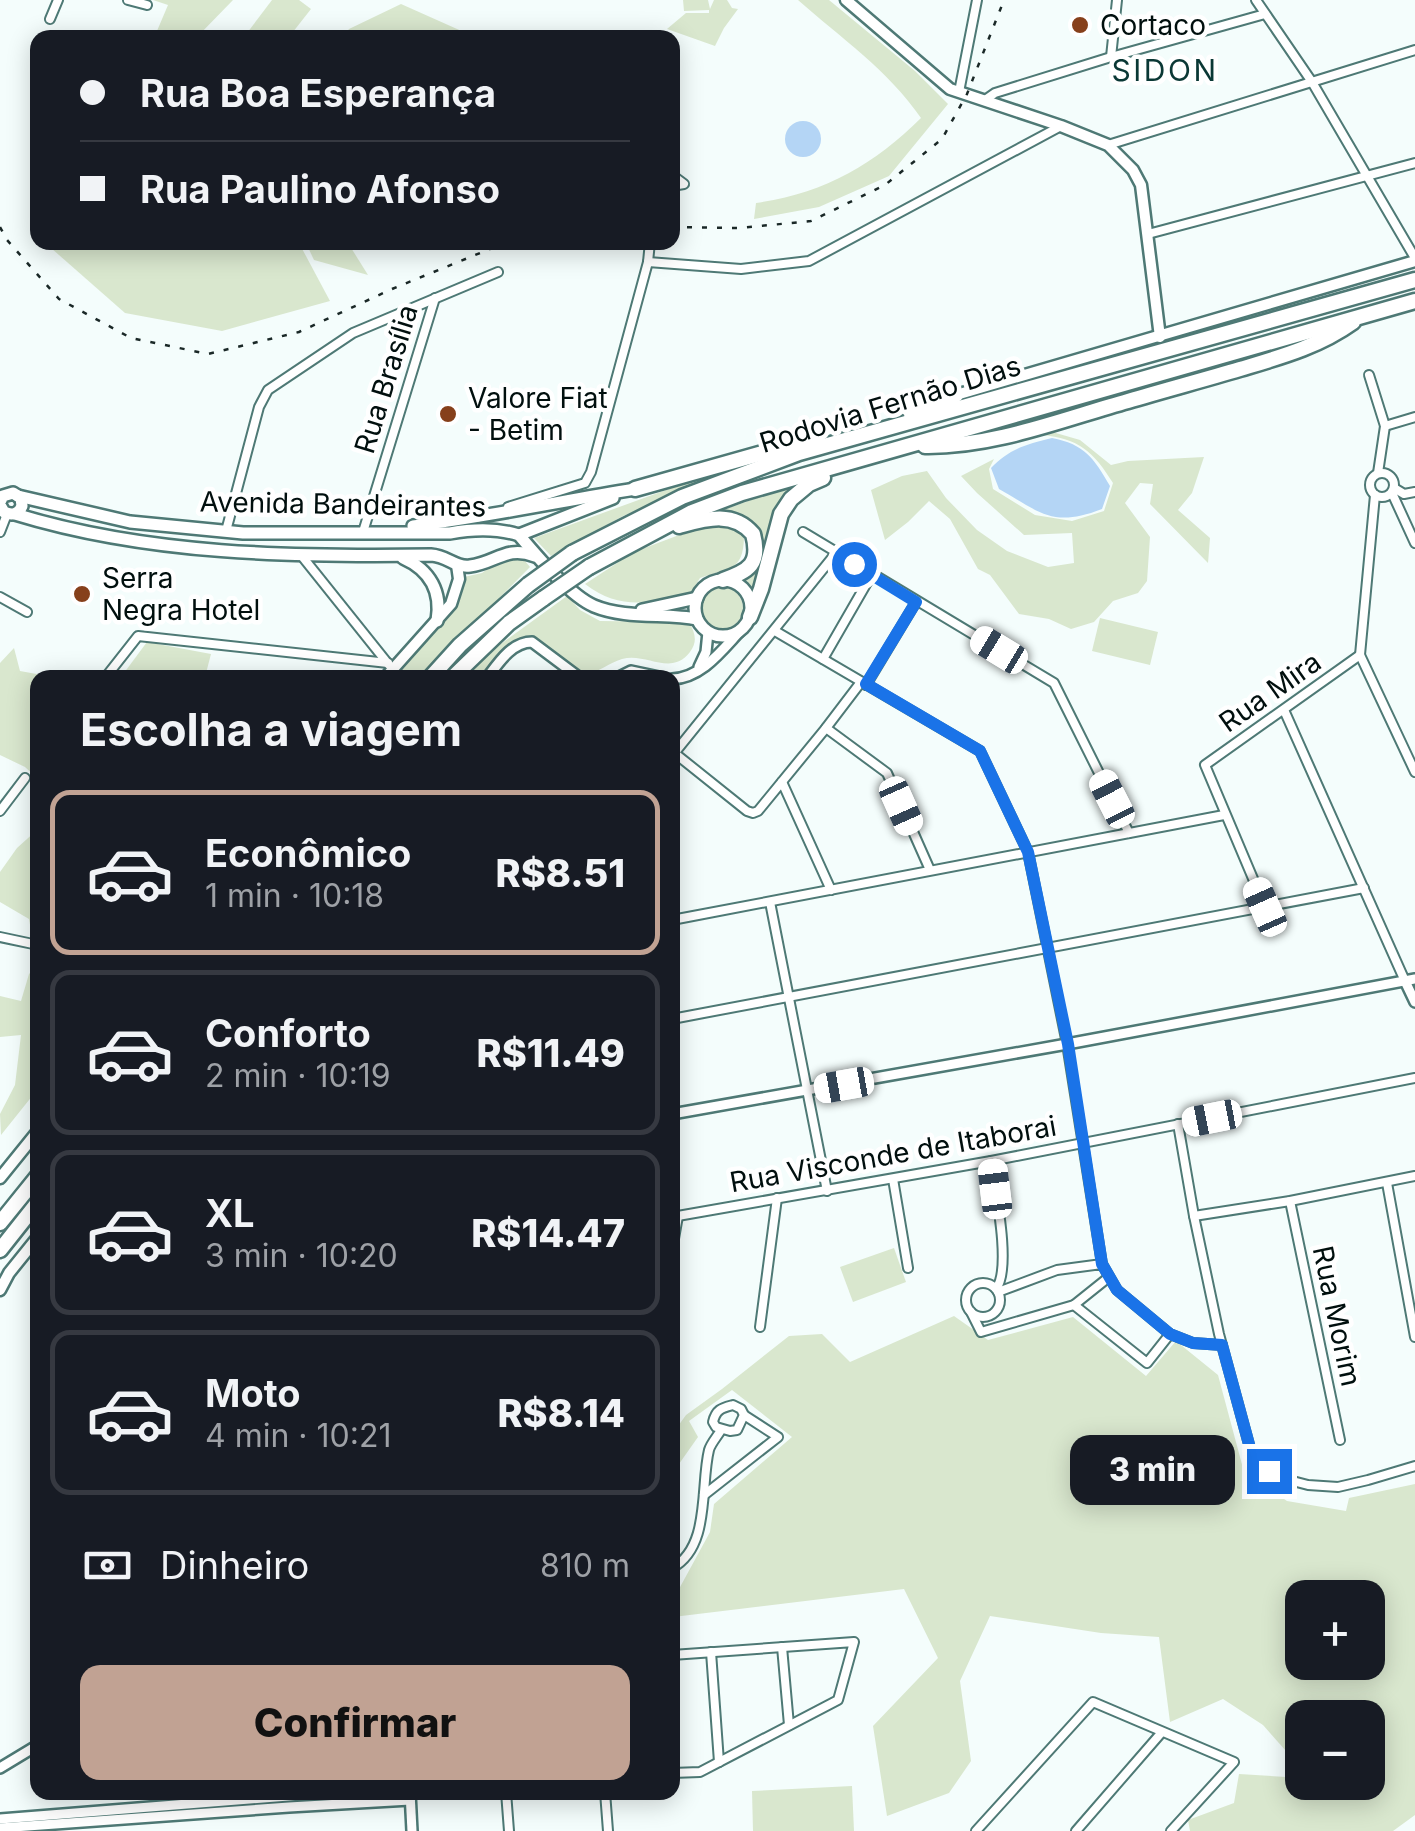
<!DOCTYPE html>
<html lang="pt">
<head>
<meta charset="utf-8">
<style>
	:root { --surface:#171b24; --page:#242831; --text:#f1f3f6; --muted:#9ea1a6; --line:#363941; --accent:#c1a293 }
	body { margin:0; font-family:Inter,sans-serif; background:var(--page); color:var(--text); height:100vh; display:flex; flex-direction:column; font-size:38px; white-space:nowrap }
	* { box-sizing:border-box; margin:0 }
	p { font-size:32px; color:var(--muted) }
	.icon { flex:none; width:55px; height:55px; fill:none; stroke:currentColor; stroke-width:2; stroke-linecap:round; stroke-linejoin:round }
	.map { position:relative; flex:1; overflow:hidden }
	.panel { position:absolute; left:30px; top:670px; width:650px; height:1130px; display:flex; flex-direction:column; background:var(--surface); border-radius:20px; box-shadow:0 5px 25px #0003 }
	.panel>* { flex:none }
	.guide { position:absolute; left:30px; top:30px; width:650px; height:220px; border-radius:20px; box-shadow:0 5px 25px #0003; display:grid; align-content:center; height:220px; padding:0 50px; background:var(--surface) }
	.tools { position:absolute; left:1285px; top:1580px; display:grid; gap:20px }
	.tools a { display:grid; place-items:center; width:100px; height:100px; border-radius:20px; background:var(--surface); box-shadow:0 5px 25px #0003; font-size:50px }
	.end { position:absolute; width:45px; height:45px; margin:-22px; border:12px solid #1a73e8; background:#fff; box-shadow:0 0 0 5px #fff }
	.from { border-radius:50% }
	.bubble { position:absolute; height:70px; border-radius:20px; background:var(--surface); box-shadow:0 5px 25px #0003; font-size:32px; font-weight:800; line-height:70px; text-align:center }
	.car { position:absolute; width:30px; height:60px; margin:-30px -15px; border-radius:12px; box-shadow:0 0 8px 2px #0007; background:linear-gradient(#fff 24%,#345 0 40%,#fff 0 76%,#345 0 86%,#fff 0) }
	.guide b { display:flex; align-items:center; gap:35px; height:95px; font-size:38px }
	.guide b+b { border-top:2px solid var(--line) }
	.guide i { width:25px; height:25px; background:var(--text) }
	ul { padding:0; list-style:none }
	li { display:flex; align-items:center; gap:30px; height:165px; margin:0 20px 15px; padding:0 30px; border:5px solid var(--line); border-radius:20px }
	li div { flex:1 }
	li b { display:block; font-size:38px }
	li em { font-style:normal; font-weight:800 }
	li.current { border-color:var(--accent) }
	li>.icon { width:90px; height:90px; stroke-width:1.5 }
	h2 { padding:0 50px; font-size:45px; line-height:120px }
	.pay { display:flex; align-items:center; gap:25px; height:110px; padding:0 50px; font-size:38px }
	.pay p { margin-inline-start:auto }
	.action { display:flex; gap:20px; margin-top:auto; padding:20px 50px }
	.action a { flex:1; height:115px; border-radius:20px; background:var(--accent); color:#111; font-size:40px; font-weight:800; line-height:115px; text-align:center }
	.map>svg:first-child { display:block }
	.green { fill:#d9e7ce; fill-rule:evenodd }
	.water { fill:#b4d5f5 }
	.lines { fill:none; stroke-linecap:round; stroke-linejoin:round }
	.minor-casing { stroke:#4e7975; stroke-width:12 }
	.tertiary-casing { stroke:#4e7975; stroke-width:14 }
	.secondary-casing { stroke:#4e7975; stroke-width:15 }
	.primary-casing { stroke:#4e7975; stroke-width:16 }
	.motorway-casing { stroke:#4e7975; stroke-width:19 }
	.minor { stroke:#fff; stroke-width:8 }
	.tertiary { stroke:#fff; stroke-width:9 }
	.secondary { stroke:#fff; stroke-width:10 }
	.primary { stroke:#fff; stroke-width:11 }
	.motorway { stroke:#fff; stroke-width:14 }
	.rail { stroke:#1a2827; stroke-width:2.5; stroke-dasharray:5 10; stroke-linecap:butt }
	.motorway-bridge-casing { stroke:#4e7975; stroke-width:19; stroke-linecap:butt }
	.motorway-bridge { stroke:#fff; stroke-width:14 }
	.route { stroke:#1a73e8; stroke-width:12 }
	.poi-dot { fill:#86401b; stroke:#fff; stroke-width:4 }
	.labels { text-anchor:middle; stroke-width:9; stroke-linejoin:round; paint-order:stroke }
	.poi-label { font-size:28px; fill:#010f0e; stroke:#fff; text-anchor:start }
	.street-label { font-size:28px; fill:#010f0e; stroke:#fff }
	.neighbourhood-label { font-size:30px; letter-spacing:2.5px; fill:#0a3835; stroke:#fff }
</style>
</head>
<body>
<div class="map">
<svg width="1415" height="1831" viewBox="0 0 1415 1831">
	<rect width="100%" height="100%" fill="#f4fdfc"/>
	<g class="green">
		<polygon points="153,0 233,0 197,37 154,38 168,5"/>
		<polygon points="272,0 299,0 311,9 289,37 244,37"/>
		<polygon points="683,0 708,0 710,9 714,0 727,0 732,8 738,9 724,28 715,46 667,29 686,13 709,13 709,10 684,11"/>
		<path d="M798,0H829L915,71L948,104L889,176L819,207L754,219L756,203C822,194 874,165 921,118C888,70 841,38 798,0Z"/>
		<polygon points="401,4 475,37 442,37 433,32 395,35 395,37 343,37 349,29"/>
		<polygon points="53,242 299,243 330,301 222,331 125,313 51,248"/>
		<polygon points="306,243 348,243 368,275 314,260"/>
		<path d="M1049,431L1080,440L1111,465L1128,461L1204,457L1192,493L1178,510L1210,538L1208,563L1150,504L1153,484L1140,483L1125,503L1150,537L1147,581L1138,593L1113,601L1094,622L1071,629L1049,619L1019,614L990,575L978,569L950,519L929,501L908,522L885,540L871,490L902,476L927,471L946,498L977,530L1007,551L1048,567L1074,563L1072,533L1024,535L977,493L961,476L994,459L989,469L993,489L1035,515L1072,521L1104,511L1113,483C1094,452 1078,438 1042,435Z"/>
		<polygon points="748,465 623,516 551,556 534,538 699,478"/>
		<polygon points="795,488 756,592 745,579 758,561 761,546 717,512 780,490"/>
		<path d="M722,523L735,528L744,538C743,572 728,568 700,578L690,594C650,603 620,611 585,584L634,552L687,532Z"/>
		<polygon points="520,555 530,567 421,677 395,678 454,610 464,577 482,573 501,559"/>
		<circle cx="722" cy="608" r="21"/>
		<path d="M567,596L580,610L600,621L689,622C695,633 698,641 690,652C671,677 646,652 622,659C609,663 599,672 584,675L531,636L507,645L479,677L464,678L491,651Z"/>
		<polygon points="1100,618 1158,632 1150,665 1092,651"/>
		<polygon points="147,642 211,654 205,677 121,677"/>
		<polygon points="14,648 20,671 53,677 38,678 37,778 25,767 0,755 0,663"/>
		<polygon points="37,830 37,942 32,936 29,919 0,902 0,872 17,848"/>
		<polygon points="37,966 38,1044 35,1054 37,1058 37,1090 1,1135 0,1114 15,1085 21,1035 0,1037 0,996 21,1001 29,974"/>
		<polygon points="894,1248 906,1282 853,1302 840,1267"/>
		<path d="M954,1316L988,1340L1073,1317L1146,1376L1176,1341L1218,1375L1244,1472L1287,1501L1346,1511L1349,1498L1415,1484V1815L1393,1831H1190L1188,1820L1234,1803L1239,1774L1302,1778V1782H1368V1718H1302V1769L1263,1725L1223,1699L1170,1722L1159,1637L1101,1633L990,1616L960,1681L971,1761L949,1793L887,1816L873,1726L938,1658L904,1589L673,1617V1600L710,1532L714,1504L792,1437L732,1390L689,1421L698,1437L679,1464L673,1481V1433L686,1415L722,1389L789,1336L822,1334L850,1362ZM1302,1598H1368V1662H1302Z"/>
		<polygon points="852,1786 854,1831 753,1831 752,1791"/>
	</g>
	<g class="water">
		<circle cx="803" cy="139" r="18"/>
		<path d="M1052,438C1084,444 1094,458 1110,486L1102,509C1053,528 1041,513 999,489L991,468C1009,449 1027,444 1052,438Z"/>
	</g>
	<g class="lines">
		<g class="minor-casing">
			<g id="minor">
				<polyline points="128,0 147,5"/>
				<polyline points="1256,0 1312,82 1415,258"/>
				<polyline points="50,19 58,0"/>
				<polyline points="1111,57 1117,0"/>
				<polyline points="959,92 977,0"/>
				<polyline points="985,100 995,93 1111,57 1265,14"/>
				<polyline points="1108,145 1415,50"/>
				<polyline points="672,175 684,184 672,186"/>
				<polyline points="1148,234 1415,163"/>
				<polyline points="648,262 741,269 809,261 1061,126"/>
				<polyline points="1369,375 1385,426 1378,473"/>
				<polyline points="1385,426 1415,417"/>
				<circle cx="1382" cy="485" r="12"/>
				<polyline points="1394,488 1404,494 1415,492"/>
				<polyline points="1392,493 1415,543"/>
				<polyline points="1375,495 1360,655 1415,772"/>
				<polyline points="508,507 585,483 591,472 648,262 650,242"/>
				<polyline points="226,531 259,407 268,390 353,333 498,272"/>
				<polyline points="0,532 7,514"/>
				<polyline points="363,532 435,298"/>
				<polyline points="803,532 1054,683 1129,833"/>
				<polyline points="301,555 389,665"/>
				<polyline points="0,597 27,612"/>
				<polyline points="775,631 980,751 1028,852 1067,1044 1102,1264"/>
				<polyline points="823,659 872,574"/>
				<polyline points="105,678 138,636 388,663"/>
				<polyline points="866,685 916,602"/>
				<polyline points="1284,710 1405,981"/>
				<polyline points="826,728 887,773 930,870"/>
				<polyline points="672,751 747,811 753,813 758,811 826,728 861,682"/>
				<polyline points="672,756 836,553"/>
				<polyline points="782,782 831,890"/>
				<polyline points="0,811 25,778"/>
				<polyline points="770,902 827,1191"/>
				<polyline points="1265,907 1205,765 1360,655"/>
				<polyline points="672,920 1224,815"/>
				<polyline points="0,937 33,944"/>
				<polyline points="672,1019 1364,888"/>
				<polyline points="1178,1124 1194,1216 1219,1334 1250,1448 1269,1471 1285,1479 1308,1485 1338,1487 1368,1480 1415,1466"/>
				<path d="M991,1161C995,1189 1012,1268 996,1289"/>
				<polyline points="893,1179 908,1268"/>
				<polyline points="1387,1183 1415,1337"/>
				<polyline points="1290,1201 1340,1440"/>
				<polyline points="1194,1216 1290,1201 1415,1176"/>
				<polyline points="672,1217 991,1161 1415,1078"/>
				<polyline points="672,1250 678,1216"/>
				<circle cx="983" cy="1300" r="17"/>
				<polyline points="998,1292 1057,1270 1102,1264 1117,1290 1170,1334 1193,1343 1222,1345"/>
				<polyline points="1074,1305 1147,1363 1170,1334"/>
				<polyline points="971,1312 981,1332 1074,1305 1109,1277"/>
				<polyline points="760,1327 777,1198"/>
				<path d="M733,1405L741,1409L744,1415L737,1430L730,1431L716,1427L713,1422C716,1409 722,1408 733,1405Z"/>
				<polyline points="704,1495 778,1437 744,1415"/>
				<path d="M672,1568C711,1547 700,1486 709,1450C711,1443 717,1437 721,1430"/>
				<polyline points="782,1647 789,1725"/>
				<polyline points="711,1652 719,1762"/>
				<polyline points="672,1655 854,1642 838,1700 700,1772 672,1773"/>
				<polyline points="506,1792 509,1831"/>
				<polyline points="605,1792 608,1831"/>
				<polyline points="976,1831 1093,1702 1234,1762 1171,1831"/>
				<polyline points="1076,1831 1162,1732"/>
			</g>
		</g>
		<g class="tertiary-casing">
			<g id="tertiary">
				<polyline points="699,667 706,652 708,632"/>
				<path d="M487,678C499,662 512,642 532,642L580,678"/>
				<polyline points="617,678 631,671 664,678"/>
				<path d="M672,679C702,678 722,650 741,630"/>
				<polyline points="1405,981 1415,1002"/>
				<polyline points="672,1114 1067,1044 1415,979"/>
				<polyline points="0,1768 38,1745"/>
				<polyline points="410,1792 412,1831"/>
				<polyline points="0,1819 339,1792"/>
				<polyline points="0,1828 289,1807 410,1800"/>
			</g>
		</g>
		<g class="secondary-casing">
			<g id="secondary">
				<polyline points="846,0 950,89 1061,126 1108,145 1133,170 1141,185 1160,337"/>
				<polyline points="956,395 1415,261"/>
				<polyline points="385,678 451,604 459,579 457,565"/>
				<polyline points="0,1178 38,1131"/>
				<polyline points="0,1290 9,1273 38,1237"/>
			</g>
		</g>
		<g class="primary-casing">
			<g id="primary">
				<path d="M18,496L130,522L243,533H450C472,529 497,528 519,535C536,555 570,596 594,606C625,619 665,613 697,619"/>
				<path d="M0,502L3,496L13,493L21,498L22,506C19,514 12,516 4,512L0,505"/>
				<path d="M15,514C149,555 292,557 431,555C448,556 455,568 470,566C496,563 506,545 535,556"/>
				<path d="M413,526C487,517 561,501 635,489"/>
				<polyline points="519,535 613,498"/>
				<path d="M403,558C430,570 442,592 437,621"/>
				<circle cx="723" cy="608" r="28"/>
				<polyline points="642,610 697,598"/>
			</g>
		</g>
		<g class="motorway-casing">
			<g id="motorway">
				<polyline points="911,414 956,395"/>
				<path d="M925,446C994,447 1063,419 1128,401C1165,390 1203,380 1240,369C1280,357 1318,347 1353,322"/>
				<polyline points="635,489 791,445 814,442"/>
				<path d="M679,526C705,519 733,510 753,534C761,564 749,571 723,580"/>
				<polyline points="572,553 682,497 799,453 1415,280"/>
				<polyline points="589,567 692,512 742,493 1415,301"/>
				<polyline points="750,617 761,589 781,514 791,499 809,484 823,478"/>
				<polyline points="430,678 460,645 528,585"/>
				<polyline points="452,678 509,623 544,598"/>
				<polyline points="0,1223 38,1176"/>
				<polyline points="0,1250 38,1202"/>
			</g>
		</g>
		<use href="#minor" class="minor"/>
		<use href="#tertiary" class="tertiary"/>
		<use href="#secondary" class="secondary"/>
		<use href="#primary" class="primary"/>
		<use href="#motorway" class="motorway"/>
		<g class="rail">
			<polyline points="0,227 7,240 59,299 131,338 208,354 299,332 392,289 507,242"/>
			<polyline points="672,227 740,228 811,221 885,185 942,139 967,94 1004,0"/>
		</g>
		<g class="motorway-bridge-casing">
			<g id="motorway-bridge">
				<polyline points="528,585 572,553"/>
				<polyline points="544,598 589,567"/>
			</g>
		</g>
		<use href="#motorway-bridge" class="motorway-bridge"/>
	</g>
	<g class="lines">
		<polyline class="route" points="854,564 916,602 866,684 980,751 1028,852 1068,1044 1102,1264 1117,1290 1170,1334 1193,1343 1222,1345 1250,1448 1269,1471"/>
	</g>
	<g class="poi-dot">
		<circle cx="1080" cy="25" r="10"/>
		<circle cx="448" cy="414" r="10"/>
		<circle cx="82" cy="594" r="10"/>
	</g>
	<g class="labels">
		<g class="poi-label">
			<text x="1100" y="35">Cortaco</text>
			<text x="468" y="408">Valore Fiat<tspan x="468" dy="32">- Betim</tspan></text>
			<text x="102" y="588">Serra<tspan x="102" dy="32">Negra Hotel</tspan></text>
		</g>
		<g class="street-label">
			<text transform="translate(386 379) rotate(-73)" y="10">Rua Brasília</text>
			<text transform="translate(890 404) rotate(-17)" y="10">Rodovia Fernão Dias</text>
			<text transform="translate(343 504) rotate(1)" y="10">Avenida Bandeirantes</text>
			<text transform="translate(1270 692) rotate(-35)" y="10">Rua Mira</text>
			<text transform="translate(893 1154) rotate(-10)" y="10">Rua Visconde de Itaborai</text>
			<text transform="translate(1337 1316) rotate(78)" y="10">Rua Morim</text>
		</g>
		<g class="neighbourhood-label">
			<text x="1165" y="81">SIDON</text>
		</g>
	</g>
</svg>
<div class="tools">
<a>+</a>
<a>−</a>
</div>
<i class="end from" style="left:854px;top:564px"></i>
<i class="end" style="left:1269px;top:1471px"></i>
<div class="bubble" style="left:1070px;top:1435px;width:165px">3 min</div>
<i class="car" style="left:999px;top:650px;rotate:301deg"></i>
<i class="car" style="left:1112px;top:799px;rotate:333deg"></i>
<i class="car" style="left:901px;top:806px;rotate:156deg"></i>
<i class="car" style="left:1265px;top:907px;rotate:336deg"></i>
<i class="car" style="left:844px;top:1085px;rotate:260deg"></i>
<i class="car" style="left:1212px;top:1118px;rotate:259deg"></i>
<i class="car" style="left:995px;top:1189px;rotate:353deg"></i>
<div class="guide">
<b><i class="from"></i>Rua Boa Esperança</b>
<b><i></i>Rua Paulino Afonso</b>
</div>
<section class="panel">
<h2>Escolha a viagem</h2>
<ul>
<li class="current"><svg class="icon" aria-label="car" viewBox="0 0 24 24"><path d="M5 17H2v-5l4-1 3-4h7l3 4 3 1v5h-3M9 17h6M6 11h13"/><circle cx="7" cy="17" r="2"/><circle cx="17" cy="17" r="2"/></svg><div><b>Econômico</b><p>1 min · 10:18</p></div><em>R$8.51</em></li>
<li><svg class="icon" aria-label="car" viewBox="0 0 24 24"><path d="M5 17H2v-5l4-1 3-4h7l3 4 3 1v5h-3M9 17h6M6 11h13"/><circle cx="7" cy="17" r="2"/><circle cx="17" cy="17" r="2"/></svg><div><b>Conforto</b><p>2 min · 10:19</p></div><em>R$11.49</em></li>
<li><svg class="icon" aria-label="car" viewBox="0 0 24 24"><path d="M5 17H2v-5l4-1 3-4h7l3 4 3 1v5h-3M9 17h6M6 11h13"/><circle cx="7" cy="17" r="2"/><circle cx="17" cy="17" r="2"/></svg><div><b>XL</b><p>3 min · 10:20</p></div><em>R$14.47</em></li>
<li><svg class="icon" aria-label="car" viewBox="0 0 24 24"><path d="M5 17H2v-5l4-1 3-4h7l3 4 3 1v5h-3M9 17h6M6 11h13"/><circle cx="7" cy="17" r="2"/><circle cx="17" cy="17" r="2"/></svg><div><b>Moto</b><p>4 min · 10:21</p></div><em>R$8.14</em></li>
</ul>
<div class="pay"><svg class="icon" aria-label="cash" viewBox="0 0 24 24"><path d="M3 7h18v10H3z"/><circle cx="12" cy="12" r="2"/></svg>Dinheiro<p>810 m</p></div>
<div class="action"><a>Confirmar</a></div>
</section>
</div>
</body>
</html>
